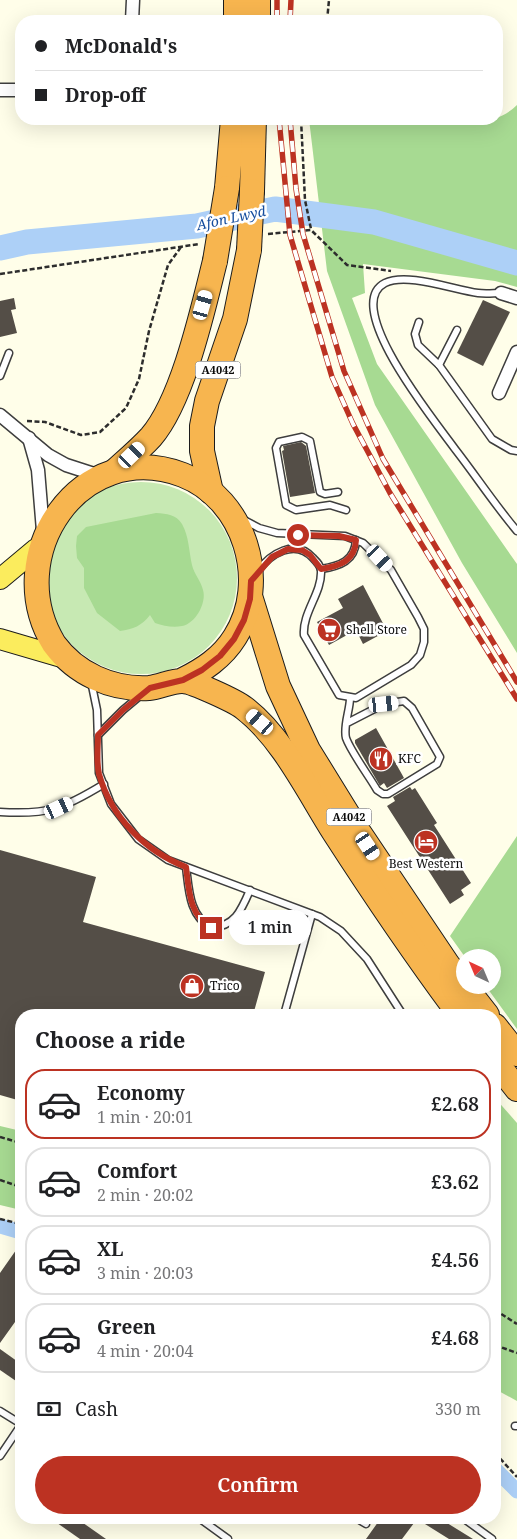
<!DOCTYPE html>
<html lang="en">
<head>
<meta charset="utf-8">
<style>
	:root { --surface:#fff; --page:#f6f6f6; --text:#202124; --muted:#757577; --line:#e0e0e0; --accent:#bc3222 }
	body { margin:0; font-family:"Noto Serif",serif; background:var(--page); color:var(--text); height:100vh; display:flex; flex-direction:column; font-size:19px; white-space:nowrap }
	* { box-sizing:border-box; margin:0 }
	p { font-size:16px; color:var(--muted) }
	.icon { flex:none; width:28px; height:28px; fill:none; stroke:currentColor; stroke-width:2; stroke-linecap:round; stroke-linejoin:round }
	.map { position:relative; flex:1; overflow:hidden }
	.details { position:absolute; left:15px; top:1009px; width:486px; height:515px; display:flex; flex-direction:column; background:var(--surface); border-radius:20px; box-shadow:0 5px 20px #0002 }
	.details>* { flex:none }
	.hud { position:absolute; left:15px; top:15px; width:488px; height:110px; border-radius:20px; box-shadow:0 5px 20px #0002; display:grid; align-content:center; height:110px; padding:0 20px; background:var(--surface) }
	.needle { width:32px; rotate:316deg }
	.controls { position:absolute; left:456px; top:949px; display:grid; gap:10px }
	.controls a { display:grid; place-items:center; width:45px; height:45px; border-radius:50%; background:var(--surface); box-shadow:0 5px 20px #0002; font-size:25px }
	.end { position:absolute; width:22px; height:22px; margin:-11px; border:6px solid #bc3222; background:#fff; box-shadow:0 0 0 2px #fff }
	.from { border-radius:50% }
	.bubble { position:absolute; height:35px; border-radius:18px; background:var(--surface); box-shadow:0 5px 20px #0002; font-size:16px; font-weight:600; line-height:35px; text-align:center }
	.car { position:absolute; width:15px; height:30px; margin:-15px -8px; border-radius:6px; box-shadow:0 0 4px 1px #0007; background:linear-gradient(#fff 24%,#345 0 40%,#fff 0 76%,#345 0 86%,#fff 0) }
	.hud b { display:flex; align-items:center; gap:18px; height:48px; font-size:19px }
	.hud b+b { border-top:1px solid var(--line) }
	.hud i { width:12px; height:12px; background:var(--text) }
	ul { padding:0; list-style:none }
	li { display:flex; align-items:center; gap:15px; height:70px; margin:0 10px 8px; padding:0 10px; border:2px solid var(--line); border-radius:20px }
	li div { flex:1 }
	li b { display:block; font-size:19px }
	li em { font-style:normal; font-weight:600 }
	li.current { border-color:var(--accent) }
	li>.icon { width:45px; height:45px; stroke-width:1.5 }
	h2 { padding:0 20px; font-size:22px; line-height:60px }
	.pay { display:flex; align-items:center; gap:12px; height:55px; padding:0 20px; font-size:19px }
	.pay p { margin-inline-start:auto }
	.action { display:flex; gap:10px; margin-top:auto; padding:10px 20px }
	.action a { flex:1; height:58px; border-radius:30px; background:var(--accent); color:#fff; font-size:20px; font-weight:600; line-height:58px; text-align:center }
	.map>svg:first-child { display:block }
	.green { fill:#c7e9b3 }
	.forest { fill:#a7da92 }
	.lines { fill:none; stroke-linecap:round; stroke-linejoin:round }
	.canal { stroke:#add0f7; stroke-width:15 }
	.river { stroke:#add0f7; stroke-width:25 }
	.building { fill:#544e47 }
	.lane-casing { stroke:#3e3e3e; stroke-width:9 }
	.street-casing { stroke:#3e3e3e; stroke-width:15 }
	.primary-casing { stroke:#1c1c1c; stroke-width:22 }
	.highway-casing { stroke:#1c1c1c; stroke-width:26 }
	.path { stroke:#2d2d2d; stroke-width:2.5; stroke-dasharray:5 2.5; stroke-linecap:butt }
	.lane { stroke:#fff; stroke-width:6 }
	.street { stroke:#fff; stroke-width:12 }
	.primary { stroke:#fbec5d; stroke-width:20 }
	.highway { stroke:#f7b54f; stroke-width:24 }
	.rail-casing { stroke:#bc3222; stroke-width:5.5 }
	.rail { stroke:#fff; stroke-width:4; stroke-dasharray:11; stroke-linecap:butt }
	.highway-bridge-casing { stroke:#1c1c1c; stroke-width:26; stroke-linecap:butt }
	.highway-bridge { stroke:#f7b54f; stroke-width:24 }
	.route { stroke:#bc3222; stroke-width:6 }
	.labels { text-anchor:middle; stroke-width:5; stroke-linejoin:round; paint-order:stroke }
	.shield { fill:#fff; stroke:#545454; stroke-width:1 }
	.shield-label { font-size:11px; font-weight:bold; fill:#0b0b0b }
	.poi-label { font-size:12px; fill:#0b0b0b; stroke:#fff; text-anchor:start }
	.water-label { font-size:14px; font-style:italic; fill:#144c9d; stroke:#fff }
</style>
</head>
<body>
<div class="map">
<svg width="517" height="1539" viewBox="0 0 517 1539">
	<rect width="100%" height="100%" fill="#fffee9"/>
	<circle class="green" cx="141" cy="578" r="96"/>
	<g class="forest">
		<path d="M517,105V287L495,281L363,264L365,293L352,298L377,364L517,564V653L462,563L375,405L327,271L309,119H458C481,122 500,122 517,105Z"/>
		<path d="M156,513C167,514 176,514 182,524C189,536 189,552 192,565C194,574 201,581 203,590C207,603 195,624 182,626C173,628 164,626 155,623L150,615C142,626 133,629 120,631L97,613L84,588V568L77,558L76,546L77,536L86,527Z"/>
		<polygon points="517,836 517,1029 485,985 492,985 492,958 465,957 450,936"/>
		<polygon points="495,1098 517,1123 517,1401 495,1389"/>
		<polygon points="0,1126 21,1131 21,1210 0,1205"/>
	</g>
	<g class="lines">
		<g class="canal">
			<polyline points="0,1226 21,1232"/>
			<polyline points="495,1469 517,1491"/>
		</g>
		<polyline class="river" points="0,248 27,242 197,226 275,209 374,222 517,263"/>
	</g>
	<g class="building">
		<polygon points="14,298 16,309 11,310 17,333 0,337 0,301"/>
		<polygon points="483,300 510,312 483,366 457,353"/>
		<polygon points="301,442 306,446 315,493 290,497 282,451 284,450 283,446"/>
		<polygon points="363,585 387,631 363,644 356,630 329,645 317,622 343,608 338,599"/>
		<polygon points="376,728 404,778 387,788 384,783 380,786 355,743 355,740"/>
		<polygon points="410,787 412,790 415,788 437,823 434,825 471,883 461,890 464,895 450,904 387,806 395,801 393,797"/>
		<polygon points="0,850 96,877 83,922 265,972 253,1015 21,1015 21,1101 0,1095"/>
		<polygon points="21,1243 21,1326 15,1322 0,1343 0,1273"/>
		<polygon points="0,1349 21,1364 21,1373 16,1381 0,1370"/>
		<polygon points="50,1518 76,1518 106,1539 80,1539"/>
		<polygon points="381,1518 439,1518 473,1539 449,1539 417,1519 402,1539 366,1539"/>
	</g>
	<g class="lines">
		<g class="lane-casing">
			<g id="lane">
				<path d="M501,293C494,293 486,294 478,293C454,290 407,272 385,283C340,306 438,425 455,449C476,476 495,505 517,531"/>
				<polyline points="419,322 415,334 418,345 439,365 492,439 511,450 517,451"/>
				<polyline points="439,365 457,330"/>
				<polyline points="0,376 9,353"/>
				<polyline points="338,492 325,494 320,492 310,441 302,437 279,442 276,448 286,505 296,510 330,505 346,510"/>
				<path d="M242,519L259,528L277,533L345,536L363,543L391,570L418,617L424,629V642L420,655L411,665L356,698L339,695L304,635C302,613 322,593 321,571C321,566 317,562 313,558C295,538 270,554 258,571"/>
				<path d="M321,569C340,566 355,561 356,540"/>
				<polyline points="91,681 97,710 99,773 111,804 138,839 168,860 320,917 341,931 367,959 403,1015"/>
				<path d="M347,723L384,704L404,701L412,708L440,757L437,764L388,794H383L377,790C369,776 351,752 346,738C343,726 350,710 350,698"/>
				<polyline points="98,735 123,710 141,695"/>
				<path d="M0,812C48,815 63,809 104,784"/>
				<path d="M186,867C189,890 189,915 211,928C235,926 241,911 250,890"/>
				<polyline points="284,1015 312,914"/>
				<polyline points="0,1411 21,1424"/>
				<polyline points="515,1426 517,1426"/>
				<polyline points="0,1456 21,1425"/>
				<polyline points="199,1518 228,1539"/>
				<polyline points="356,1518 366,1524"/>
				<polyline points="463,1518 492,1539"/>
			</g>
		</g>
		<g class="street-casing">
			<g id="street">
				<polyline points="132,21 133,0"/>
				<polyline points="0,90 21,90"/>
				<polyline points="501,293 517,298"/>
				<polyline points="499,393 517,352"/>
				<polyline points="0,415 48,455 66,465 100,476"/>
				<polyline points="29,438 38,470 43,531"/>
			</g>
		</g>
		<g class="primary-casing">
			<g id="primary">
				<polyline points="0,579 36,549"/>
				<polyline points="0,639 68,659"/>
			</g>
		</g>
		<g class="highway-casing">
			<g id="highway">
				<polyline points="236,21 236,0"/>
				<polyline points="258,21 258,0"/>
				<polyline points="227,188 233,119"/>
				<polyline points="252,191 254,119"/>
				<path d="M115,471C127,460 140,449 151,437C183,400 203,309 215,261"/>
				<polyline points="211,492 202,451 202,426 207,401 235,319 249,250"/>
				<polyline points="251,599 278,686 308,750 358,831 448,965 487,1015"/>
				<path d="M183,680C203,670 222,658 235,637C270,582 245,499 183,475C80,436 0,556 54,644C76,674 112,690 149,688C160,687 171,681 182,681C192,681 235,701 244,708C282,737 308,791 334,832C374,894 416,956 460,1015"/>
				<polyline points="495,1026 517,1054"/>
				<polyline points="495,1061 517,1089"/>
			</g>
		</g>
		<g class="path">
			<polyline points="327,21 329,0"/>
			<polyline points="301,119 305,200 311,229"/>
			<polyline points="268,234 311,230 347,265 391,271"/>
			<polyline points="0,274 199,244"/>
			<polyline points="27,421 45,422 81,435 100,432 126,408 139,379 149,331 168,265 181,247"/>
			<polyline points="0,1137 21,1143"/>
			<polyline points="0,1180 21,1187"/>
			<polyline points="0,1219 21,1224"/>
			<polyline points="495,1310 517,1324"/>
			<polyline points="495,1345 517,1353"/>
			<polyline points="495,1453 517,1477"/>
		</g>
		<use href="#lane" class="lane"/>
		<use href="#street" class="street"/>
		<use href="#primary" class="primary"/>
		<use href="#highway" class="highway"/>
		<g class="rail-casing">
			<g id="rail">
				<polyline points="277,21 277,0"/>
				<polyline points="290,21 291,0"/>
				<polyline points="279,119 290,235 332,377 353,424 390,493 517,699"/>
				<polyline points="290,119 296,189 303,234 344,371 383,459 517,682"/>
			</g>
		</g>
		<use href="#rail" class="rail"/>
		<g class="highway-bridge-casing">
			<g id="highway-bridge">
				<polyline points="249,250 252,191"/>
				<polyline points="215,261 227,188"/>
			</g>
		</g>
		<use href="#highway-bridge" class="highway-bridge"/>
	</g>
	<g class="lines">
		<path class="route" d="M211,928C189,915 189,890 186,867C145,851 111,817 99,774C96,762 98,747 98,735L123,710L150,688L183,680L202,670L220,656L234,639L244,620L250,599L251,581L272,557L288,549L302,550L310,555L321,569C340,566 355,561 356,540L339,536L298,535"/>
	</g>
	<defs>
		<g id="supermarket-disc" transform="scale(1.25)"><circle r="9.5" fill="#bc3222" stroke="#fff"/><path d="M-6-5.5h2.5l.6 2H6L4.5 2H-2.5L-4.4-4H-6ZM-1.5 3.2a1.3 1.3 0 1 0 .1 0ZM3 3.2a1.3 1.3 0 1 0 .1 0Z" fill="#fff"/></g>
		<g id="restaurant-disc" transform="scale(1.25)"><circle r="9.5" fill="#bc3222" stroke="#fff"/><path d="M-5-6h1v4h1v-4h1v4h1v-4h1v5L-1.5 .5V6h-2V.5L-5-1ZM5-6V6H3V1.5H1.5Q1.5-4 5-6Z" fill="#fff"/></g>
		<g id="hotel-disc" transform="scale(1.25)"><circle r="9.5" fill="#bc3222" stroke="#fff"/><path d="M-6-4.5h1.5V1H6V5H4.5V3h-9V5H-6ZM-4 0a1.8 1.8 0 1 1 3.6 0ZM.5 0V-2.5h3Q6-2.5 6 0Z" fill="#fff"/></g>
		<g id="shop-disc" transform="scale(1.25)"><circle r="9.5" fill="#bc3222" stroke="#fff"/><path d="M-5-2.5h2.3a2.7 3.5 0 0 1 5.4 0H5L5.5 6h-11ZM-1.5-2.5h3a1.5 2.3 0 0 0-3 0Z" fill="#fff"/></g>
	</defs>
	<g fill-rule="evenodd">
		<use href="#supermarket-disc" x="329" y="630"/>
		<use href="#restaurant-disc" x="381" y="759"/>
		<use href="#hotel-disc" x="426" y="842"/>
		<use href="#shop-disc" x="192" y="986"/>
	</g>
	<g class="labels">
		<g class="shield">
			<rect x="195.5" y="361.5" width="45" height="17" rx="4"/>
			<rect x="326.5" y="808.5" width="45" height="17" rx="4"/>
		</g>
		<g class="shield-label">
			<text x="218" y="374">A4042</text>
			<text x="349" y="821">A4042</text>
		</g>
		<g class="poi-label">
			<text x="346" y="634">Shell Store</text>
			<text x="398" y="763">KFC</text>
			<text x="426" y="868" text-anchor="middle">Best Western</text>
			<text x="210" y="990">Trico</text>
		</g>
		<g class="water-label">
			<text transform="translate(231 218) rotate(-12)" y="5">Afon Lwyd</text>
		</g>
	</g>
</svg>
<div class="controls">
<a><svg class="needle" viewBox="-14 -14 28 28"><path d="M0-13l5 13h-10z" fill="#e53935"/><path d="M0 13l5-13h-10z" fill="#757577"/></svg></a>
</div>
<i class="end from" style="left:298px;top:535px"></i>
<i class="end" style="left:211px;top:928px"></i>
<div class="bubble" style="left:229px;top:910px;width:82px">1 min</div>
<i class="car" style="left:203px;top:305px;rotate:16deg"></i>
<i class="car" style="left:132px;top:455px;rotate:46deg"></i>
<i class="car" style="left:380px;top:558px;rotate:137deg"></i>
<i class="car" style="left:384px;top:704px;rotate:84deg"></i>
<i class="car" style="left:260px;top:722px;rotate:311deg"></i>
<i class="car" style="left:59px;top:808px;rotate:65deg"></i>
<i class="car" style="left:368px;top:846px;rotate:146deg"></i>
<div class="hud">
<b><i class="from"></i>McDonald's</b>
<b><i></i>Drop-off</b>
</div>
<section class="details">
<h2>Choose a ride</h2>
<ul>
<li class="current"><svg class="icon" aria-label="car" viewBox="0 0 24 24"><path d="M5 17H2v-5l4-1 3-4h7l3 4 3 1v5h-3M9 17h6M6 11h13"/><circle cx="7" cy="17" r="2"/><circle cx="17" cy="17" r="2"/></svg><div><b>Economy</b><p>1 min · 20:01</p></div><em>£2.68</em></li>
<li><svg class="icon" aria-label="car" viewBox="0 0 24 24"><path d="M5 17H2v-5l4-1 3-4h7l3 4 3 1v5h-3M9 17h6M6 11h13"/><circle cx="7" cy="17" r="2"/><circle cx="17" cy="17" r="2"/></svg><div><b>Comfort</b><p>2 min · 20:02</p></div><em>£3.62</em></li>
<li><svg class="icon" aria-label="car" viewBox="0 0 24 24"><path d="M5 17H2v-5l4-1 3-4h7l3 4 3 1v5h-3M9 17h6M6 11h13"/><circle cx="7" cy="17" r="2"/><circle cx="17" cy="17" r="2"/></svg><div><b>XL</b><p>3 min · 20:03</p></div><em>£4.56</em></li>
<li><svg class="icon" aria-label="car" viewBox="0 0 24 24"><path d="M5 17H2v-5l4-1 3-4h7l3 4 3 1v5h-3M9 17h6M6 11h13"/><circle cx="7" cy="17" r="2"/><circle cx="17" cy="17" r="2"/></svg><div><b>Green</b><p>4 min · 20:04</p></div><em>£4.68</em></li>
</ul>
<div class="pay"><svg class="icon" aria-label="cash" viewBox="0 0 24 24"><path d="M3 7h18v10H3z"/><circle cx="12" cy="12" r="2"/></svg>Cash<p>330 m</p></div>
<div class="action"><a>Confirm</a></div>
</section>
</div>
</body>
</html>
